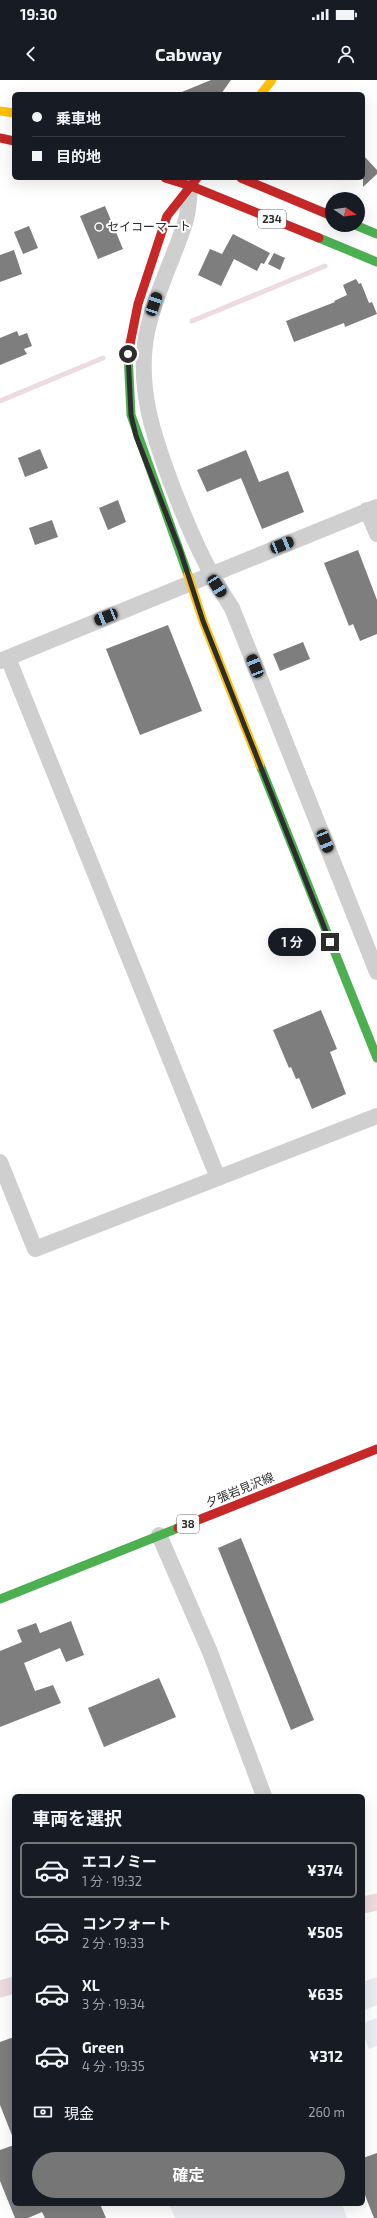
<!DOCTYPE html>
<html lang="ja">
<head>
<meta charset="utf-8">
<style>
	:root { --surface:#171b24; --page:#242831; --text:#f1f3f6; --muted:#9ea1a6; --line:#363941; --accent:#767676 }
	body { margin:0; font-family:"Exo 2","Noto Sans JP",sans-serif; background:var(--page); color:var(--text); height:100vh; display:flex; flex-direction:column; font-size:15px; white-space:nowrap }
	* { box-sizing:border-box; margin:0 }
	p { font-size:13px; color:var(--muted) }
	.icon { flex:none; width:22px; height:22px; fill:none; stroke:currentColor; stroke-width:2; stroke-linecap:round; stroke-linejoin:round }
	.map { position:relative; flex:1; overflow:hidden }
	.drawer { position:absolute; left:12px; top:1714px; width:353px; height:412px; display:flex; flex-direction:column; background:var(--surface); border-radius:6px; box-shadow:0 4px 16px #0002 }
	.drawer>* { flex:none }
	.guide { position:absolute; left:12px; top:12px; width:353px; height:88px; border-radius:6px; box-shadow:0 4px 16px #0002; display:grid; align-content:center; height:88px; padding:0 20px; background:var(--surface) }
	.needle { width:26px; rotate:103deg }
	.fabs { position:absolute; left:325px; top:112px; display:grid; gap:8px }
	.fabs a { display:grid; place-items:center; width:40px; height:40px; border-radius:50%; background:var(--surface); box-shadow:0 4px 16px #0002; font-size:20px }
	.end { position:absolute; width:18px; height:18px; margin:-9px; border:5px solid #2d2d2d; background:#fff; box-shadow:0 0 0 2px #fff }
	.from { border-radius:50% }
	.bubble { position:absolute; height:28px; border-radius:14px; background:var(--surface); box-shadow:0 4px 16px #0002; font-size:13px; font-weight:700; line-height:28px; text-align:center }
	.car { position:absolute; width:12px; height:24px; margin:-12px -6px; border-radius:5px; box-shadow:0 0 3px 1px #0007; background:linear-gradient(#222 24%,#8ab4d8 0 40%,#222 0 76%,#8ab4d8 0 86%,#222 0) }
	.guide b { display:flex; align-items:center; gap:14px; height:38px; font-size:15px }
	.guide b+b { border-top:1px solid var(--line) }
	.guide i { width:10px; height:10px; background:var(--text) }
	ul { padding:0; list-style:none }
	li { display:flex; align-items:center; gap:12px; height:56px; margin:0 8px 6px; padding:0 12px; border:2px solid transparent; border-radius:6px }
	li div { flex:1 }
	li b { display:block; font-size:15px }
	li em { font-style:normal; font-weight:700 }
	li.current { border-color:var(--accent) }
	li>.icon { width:36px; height:36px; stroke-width:1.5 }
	h2 { padding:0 20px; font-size:18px; line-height:48px }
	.pay { display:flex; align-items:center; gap:10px; height:44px; padding:0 20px; font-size:15px }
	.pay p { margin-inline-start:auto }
	.button { display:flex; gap:8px; margin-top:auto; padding:8px 20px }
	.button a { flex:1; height:46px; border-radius:24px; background:var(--accent); color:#fff; font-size:16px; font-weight:700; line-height:46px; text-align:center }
	.status { display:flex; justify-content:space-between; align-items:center; height:28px; padding:0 20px; background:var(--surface); direction:ltr }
	.status svg { height:11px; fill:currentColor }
	header { display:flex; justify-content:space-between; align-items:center; height:52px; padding:0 20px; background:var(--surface); font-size:18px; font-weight:700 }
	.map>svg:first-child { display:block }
	.green { fill:#ecedf3 }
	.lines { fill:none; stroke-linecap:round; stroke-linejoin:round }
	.stream { stroke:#eedbe0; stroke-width:5 }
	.canal { stroke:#eedbe0; stroke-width:17 }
	.building { fill:#7e7e7e }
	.street { stroke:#cfcfcf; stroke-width:16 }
	.fast { stroke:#4caf50; stroke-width:9 }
	.slow { stroke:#ffc107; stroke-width:9 }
	.jam { stroke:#c62828; stroke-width:9 }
	.route { stroke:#2d2d2d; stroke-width:5 }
	.poi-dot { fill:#767676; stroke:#fff; stroke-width:1.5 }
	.labels { text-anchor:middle; stroke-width:4; stroke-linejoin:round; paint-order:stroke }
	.shield { fill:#fff; stroke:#6c6c6c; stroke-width:1 }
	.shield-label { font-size:11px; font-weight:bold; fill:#2d2d2d }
	.poi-label { font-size:12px; fill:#2d2d2d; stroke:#fff; text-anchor:start }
	.street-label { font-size:12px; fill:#2d2d2d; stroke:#fff }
</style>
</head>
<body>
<div class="status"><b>19:30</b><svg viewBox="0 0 49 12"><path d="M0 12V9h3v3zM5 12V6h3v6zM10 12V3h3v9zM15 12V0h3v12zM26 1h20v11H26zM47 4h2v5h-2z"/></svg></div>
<header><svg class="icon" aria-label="back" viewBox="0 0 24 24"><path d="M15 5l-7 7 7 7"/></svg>Cabway<svg class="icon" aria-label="person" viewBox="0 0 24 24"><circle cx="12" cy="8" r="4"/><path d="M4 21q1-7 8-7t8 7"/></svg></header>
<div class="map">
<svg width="377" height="2138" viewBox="0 0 377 2138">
	<rect width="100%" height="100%" fill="#fff"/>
	<g class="green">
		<polygon points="377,1897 377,1925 363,1931 363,1902"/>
		<polygon points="377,1938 377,1966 369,1969 363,1954 363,1943"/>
		<polygon points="169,2124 342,2124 347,2138 175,2138"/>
	</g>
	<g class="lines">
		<g class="stream">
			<polyline points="192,241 325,186"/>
			<polyline points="0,321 103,278"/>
		</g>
		<g class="canal">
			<polyline points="363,1825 377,1822"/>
			<polyline points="0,1909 14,1905"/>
		</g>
	</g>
	<g class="building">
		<polygon points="211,0 231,0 221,14 177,14"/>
		<polygon points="363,75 377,90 377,94 363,107"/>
		<polygon points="105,126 123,169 98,179 80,136"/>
		<polygon points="29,146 38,168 23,174 14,152"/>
		<polygon points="233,154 270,173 264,184 261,183 257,191 234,179 221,206 198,195 210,169 222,174"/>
		<polygon points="14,170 22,194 0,202 0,175"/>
		<polygon points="274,173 285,178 280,190 268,184"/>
		<polygon points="356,199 359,204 361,203 369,223 372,222 377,234 345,247 344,243 294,262 286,241 335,222 334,221 347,215 343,205"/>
		<polygon points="17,251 19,256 27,253 32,266 24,269 27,274 0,285 0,258"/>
		<polygon points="40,369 48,388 25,397 18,378"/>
		<polygon points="246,370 259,402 288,391 304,432 262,449 241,398 207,412 197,390"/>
		<polygon points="118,420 126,442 108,450 99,428"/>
		<polygon points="52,440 58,457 35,465 29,448"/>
		<polygon points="358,470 377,520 377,554 360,561 353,544 349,546 324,483"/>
		<polygon points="168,545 202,631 140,655 106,569"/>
		<polygon points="303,562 310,579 280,591 273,574"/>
		<polygon points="321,930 337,969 330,972 346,1014 312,1029 299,998 296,999 291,987 289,988 273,950"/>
		<polygon points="241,1458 314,1640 291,1650 218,1468"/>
		<polygon points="71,1541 84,1575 66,1582 60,1568 24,1583 35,1611 53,1605 61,1623 0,1647 0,1571 22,1562 17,1550 36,1543 40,1553"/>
		<polygon points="159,1598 176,1637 104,1667 88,1628"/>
		<polygon points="14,1957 14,2058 13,2058 0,2025 0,1962"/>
		<polygon points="14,2065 14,2124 100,2124 106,2138 45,2138 42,2132 28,2138 15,2138 0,2101 0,2070"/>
		<polygon points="377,2073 377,2138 374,2138 363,2110 363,2078"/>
	</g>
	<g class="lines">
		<g class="street">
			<path d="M190,107C189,119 189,132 185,143C173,180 155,214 147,252C136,307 154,358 173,408C190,452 206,489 232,528L377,892"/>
			<polyline points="367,430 377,454"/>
			<polyline points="8,578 218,1098"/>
			<polyline points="0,581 377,427"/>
			<polyline points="0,1082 35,1169 377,1036"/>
			<polyline points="159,1455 210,1572 264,1716"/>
		</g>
		<g class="fast">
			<polyline points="355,145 377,154"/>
			<polyline points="319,158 377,182"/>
			<polyline points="130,264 128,274 131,335 188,495"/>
			<polyline points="260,685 377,978"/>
			<polyline points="0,1519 178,1448"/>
		</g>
		<g class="slow">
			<polyline points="261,14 272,0"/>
			<polyline points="0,31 14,33"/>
			<polyline points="188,495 203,541 260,685"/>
		</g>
		<g class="jam">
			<polyline points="0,58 14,61"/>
			<polyline points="165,98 191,106 319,158"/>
			<polyline points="241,98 332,136"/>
			<polyline points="130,264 138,224 167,136 197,98"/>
			<polyline points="178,1448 377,1369"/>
		</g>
	</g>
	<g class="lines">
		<polyline class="route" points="128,274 131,335 136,356 180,470 203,541 330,862"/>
	</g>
	<circle class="poi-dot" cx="99" cy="147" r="4"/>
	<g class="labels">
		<g class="shield">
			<rect x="258" y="130" width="28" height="18" rx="3"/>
			<rect x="177" y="1435" width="22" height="18" rx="3"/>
		</g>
		<g class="shield-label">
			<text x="272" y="143">234</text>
			<text x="188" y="1448">38</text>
		</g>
		<g class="poi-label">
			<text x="107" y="151">セイコーマート</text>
		</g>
		<g class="street-label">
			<text transform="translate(240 1410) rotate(-22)" y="4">夕張岩見沢線</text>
		</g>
	</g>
</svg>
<div class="fabs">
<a><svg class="needle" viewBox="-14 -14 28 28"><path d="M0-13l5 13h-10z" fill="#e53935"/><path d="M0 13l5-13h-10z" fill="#9ea1a6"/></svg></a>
</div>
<i class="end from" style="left:128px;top:274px"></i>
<i class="end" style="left:330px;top:862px"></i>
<div class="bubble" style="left:268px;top:848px;width:48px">1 分</div>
<i class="car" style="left:154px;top:224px;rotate:19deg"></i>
<i class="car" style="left:282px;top:465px;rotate:68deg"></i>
<i class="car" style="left:217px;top:506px;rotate:147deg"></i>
<i class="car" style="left:106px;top:537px;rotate:248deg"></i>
<i class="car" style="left:255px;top:586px;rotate:338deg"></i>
<i class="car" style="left:325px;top:761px;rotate:158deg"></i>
<div class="guide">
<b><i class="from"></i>乗車地</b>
<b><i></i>目的地</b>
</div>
<section class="drawer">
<h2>車両を選択</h2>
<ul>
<li class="current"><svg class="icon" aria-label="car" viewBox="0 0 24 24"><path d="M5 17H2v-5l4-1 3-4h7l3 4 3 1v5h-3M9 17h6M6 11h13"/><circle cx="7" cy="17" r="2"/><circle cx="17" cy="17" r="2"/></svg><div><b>エコノミー</b><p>1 分 · 19:32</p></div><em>¥374</em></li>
<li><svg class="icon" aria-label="car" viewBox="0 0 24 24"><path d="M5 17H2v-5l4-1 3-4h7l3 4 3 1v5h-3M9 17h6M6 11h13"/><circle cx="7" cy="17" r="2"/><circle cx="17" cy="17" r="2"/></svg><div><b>コンフォート</b><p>2 分 · 19:33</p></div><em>¥505</em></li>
<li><svg class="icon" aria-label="car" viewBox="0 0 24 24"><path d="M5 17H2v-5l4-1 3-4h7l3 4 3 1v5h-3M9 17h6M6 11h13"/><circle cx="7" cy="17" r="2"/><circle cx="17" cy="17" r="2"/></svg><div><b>XL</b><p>3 分 · 19:34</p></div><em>¥635</em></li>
<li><svg class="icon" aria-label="car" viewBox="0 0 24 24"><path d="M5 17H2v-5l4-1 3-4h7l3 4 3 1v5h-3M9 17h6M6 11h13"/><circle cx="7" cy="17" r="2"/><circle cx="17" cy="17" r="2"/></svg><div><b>Green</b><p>4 分 · 19:35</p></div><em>¥312</em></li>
</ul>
<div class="pay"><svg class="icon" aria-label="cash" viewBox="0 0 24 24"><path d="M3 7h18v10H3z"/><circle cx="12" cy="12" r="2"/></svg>現金<p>260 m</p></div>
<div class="button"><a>確定</a></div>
</section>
</div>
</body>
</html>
